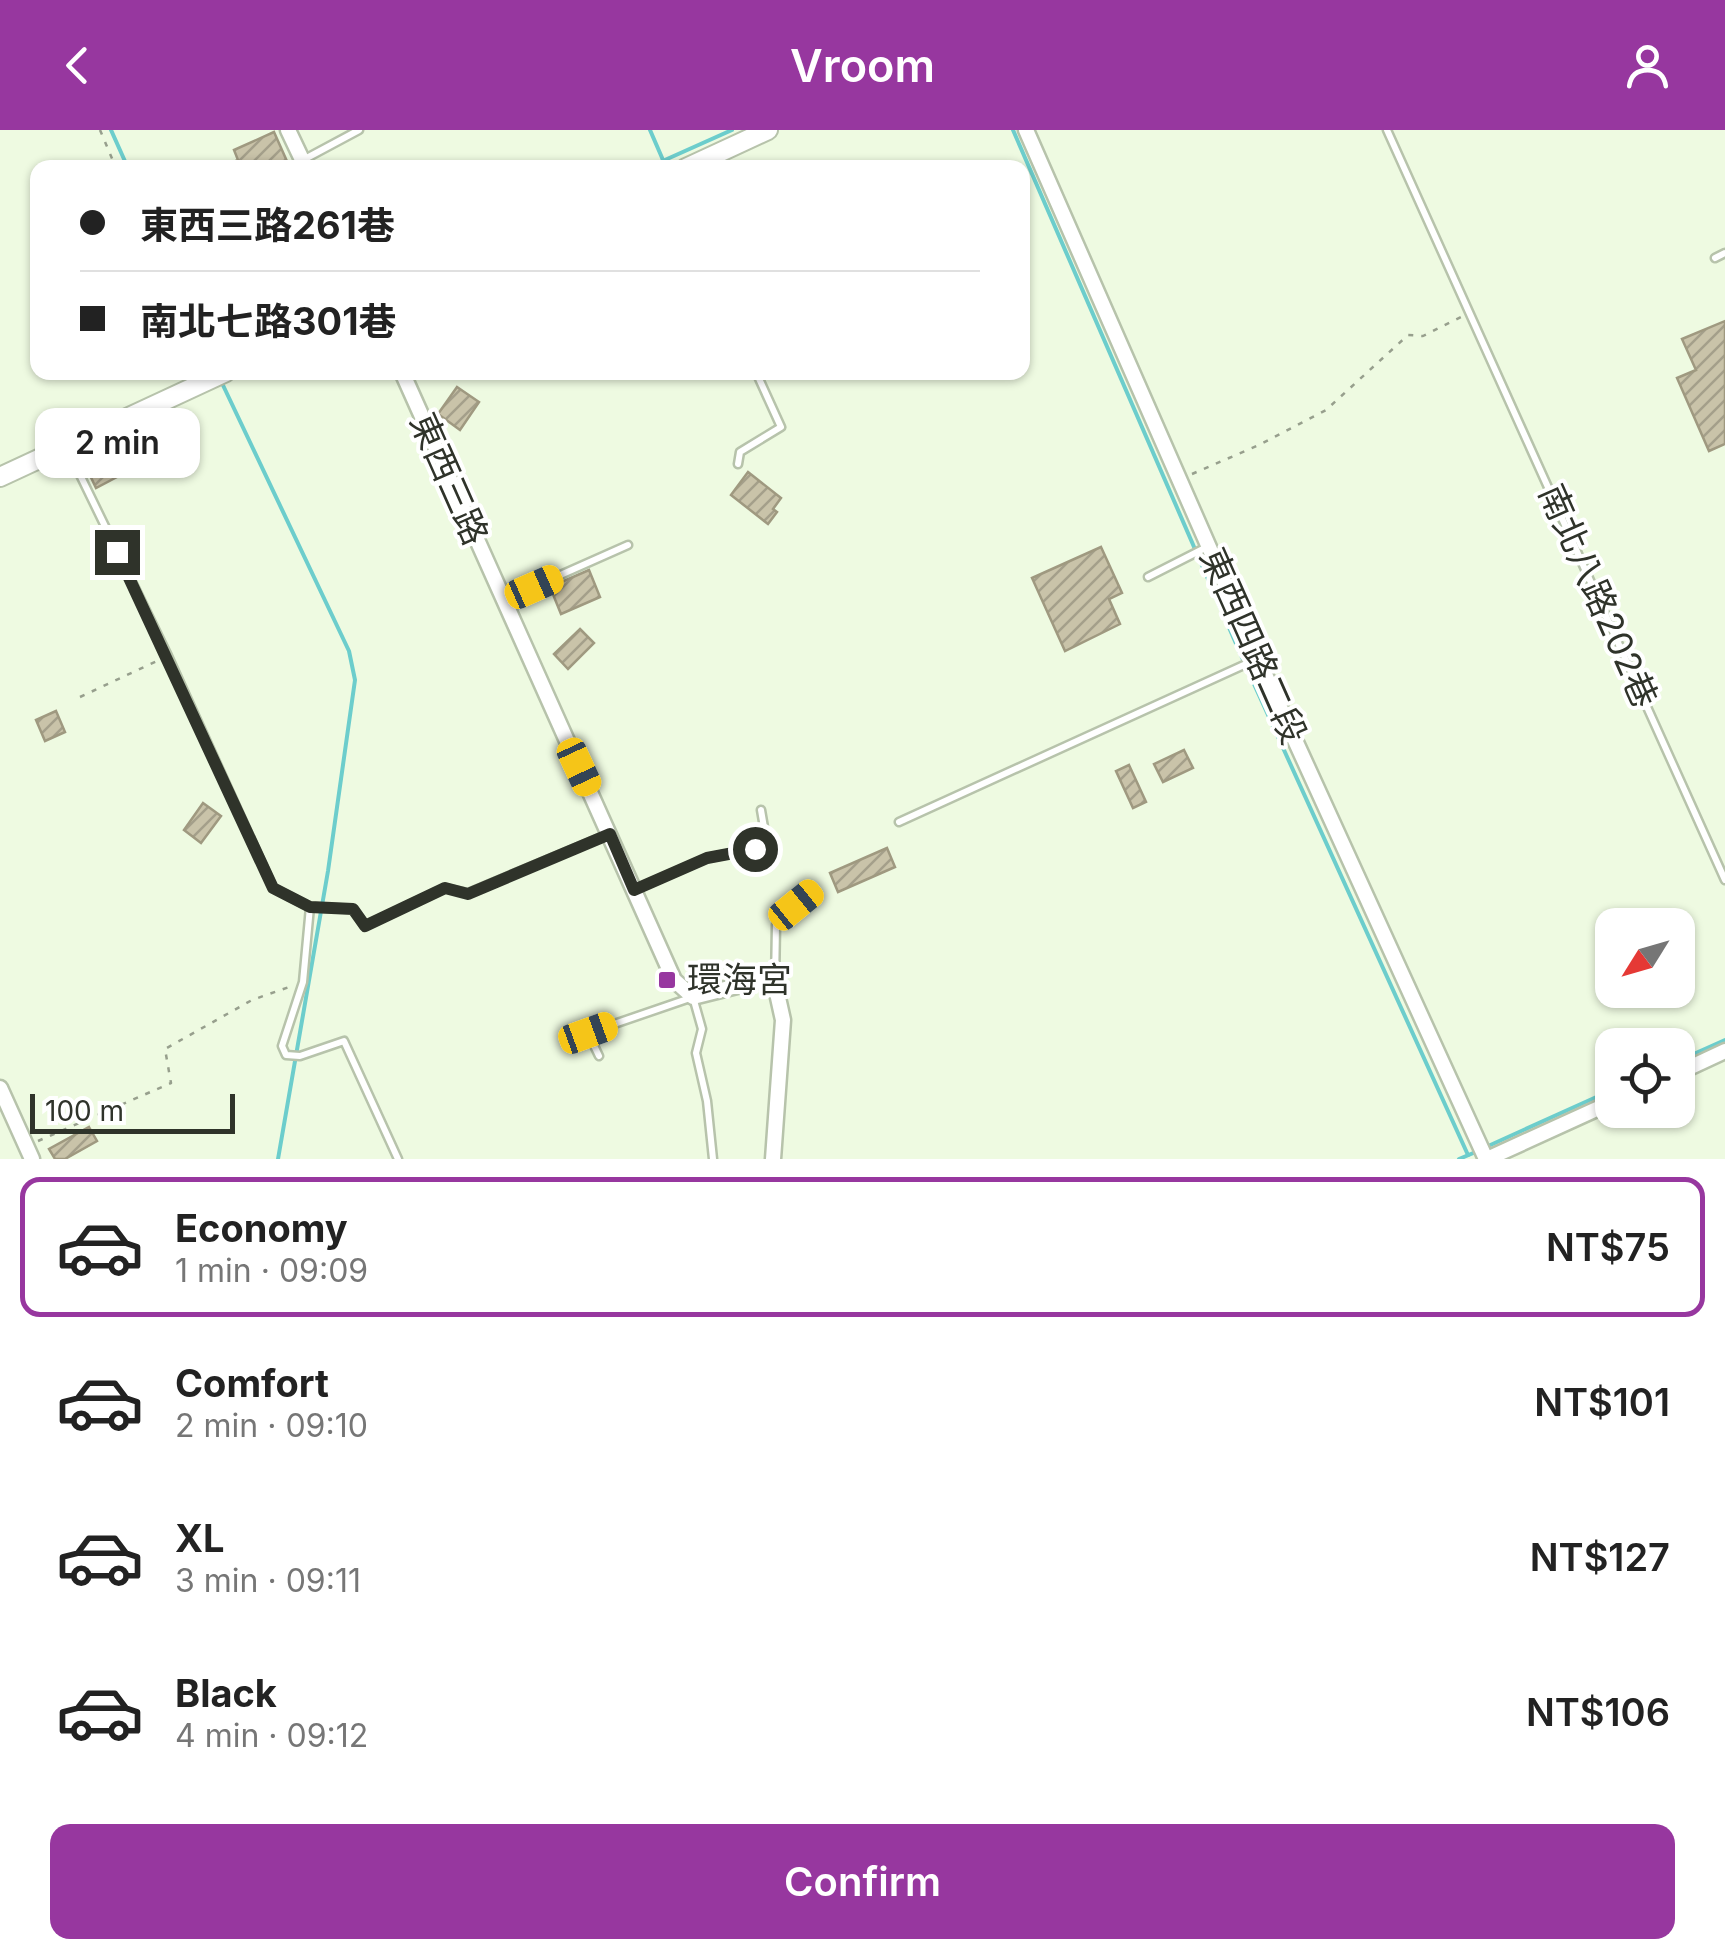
<!DOCTYPE html>
<html lang="en">
<head>
<meta charset="utf-8">
<style>
	:root { --surface:#fff; --page:#f6f6f6; --text:#222; --muted:#767676; --line:#e0e0e0; --accent:#97379f }
	body { margin:0; font-family:Inter,"Noto Sans TC",sans-serif; background:var(--page); color:var(--text); height:100vh; display:flex; flex-direction:column; font-size:38px; white-space:nowrap }
	* { box-sizing:border-box; margin:0 }
	p { font-size:32px; color:var(--muted) }
	.icon { flex:none; width:55px; height:55px; fill:none; stroke:currentColor; stroke-width:2; stroke-linecap:round; stroke-linejoin:round }
	.map { position:relative; height:1029px; overflow:hidden }
	.panel { display:flex; flex-direction:column; background:var(--surface); flex:1 }
	.panel>* { flex:none }
	.guide { position:absolute; left:30px; top:30px; width:1000px; height:220px; border-radius:20px; box-shadow:0 2px 8px #0004; display:grid; align-content:center; height:220px; padding:0 50px; background:var(--surface) }
	.needle { width:65px; rotate:233deg }
	.tools { position:absolute; left:1595px; top:778px; display:grid; gap:20px }
	.tools a { display:grid; place-items:center; width:100px; height:100px; border-radius:20px; background:var(--surface); box-shadow:0 2px 8px #0004; font-size:50px }
	.scale { position:absolute; left:30px; bottom:25px; width:205px; box-sizing:border-box; padding-left:10px; border:5px solid #2f332a; border-top:0; font-size:28px; line-height:35px; white-space:nowrap; color:#2f332a; -webkit-text-stroke:8px #fff; paint-order:stroke }
	.end { position:absolute; width:45px; height:45px; margin:-22px; border:12px solid #2f332a; background:#fff; box-shadow:0 0 0 5px #fff }
	.from { border-radius:50% }
	.bubble { position:absolute; height:70px; border-radius:20px; background:var(--surface); box-shadow:0 2px 8px #0004; font-size:32px; font-weight:600; line-height:70px; text-align:center }
	.car { position:absolute; width:30px; height:60px; margin:-30px -15px; border-radius:12px; box-shadow:0 0 8px 2px #0007; background:linear-gradient(#f5c518 24%,#345 0 40%,#f5c518 0 76%,#345 0 86%,#f5c518 0) }
	.guide b { display:flex; align-items:center; gap:35px; height:95px; font-size:38px }
	.guide b+b { border-top:2px solid var(--line) }
	.guide i { width:25px; height:25px; background:var(--text) }
	ul { padding:18px 0 0; list-style:none }
	li { display:flex; align-items:center; gap:30px; height:140px; margin:0 20px 15px; padding:0 30px; border:5px solid transparent; border-radius:20px }
	li div { flex:1 }
	li b { display:block; font-size:38px }
	li em { font-style:normal; font-weight:600 }
	li.on { border-color:var(--accent) }
	li>.icon { width:90px; height:90px; stroke-width:1.5 }
	.action { display:flex; gap:20px; margin-top:auto; padding:20px 50px }
	.action a { flex:1; height:115px; border-radius:20px; background:var(--accent); color:#fff; font-size:40px; font-weight:600; line-height:115px; text-align:center }
	header { display:flex; justify-content:space-between; align-items:center; height:130px; padding:0 50px; background:var(--accent); color:#fff; font-size:45px; font-weight:600 }
	.map>svg:first-child { display:block }
	.lines { fill:none; stroke-linecap:round; stroke-linejoin:round }
	.stream { stroke:#6ccdcc; stroke-width:4 }
	.building { fill:url(#building-hatch); stroke:#9f9980; stroke-width:2.5 }
	.service-casing { stroke:#b7c3ab; stroke-width:11 }
	.minor-casing { stroke:#b7c3ab; stroke-width:19 }
	.tertiary-casing { stroke:#b7c3ab; stroke-width:22 }
	.path { stroke:#979f8d; stroke-width:2.5; stroke-dasharray:5 8; stroke-linecap:butt }
	.service { stroke:#fff; stroke-width:6 }
	.minor { stroke:#fff; stroke-width:14 }
	.tertiary { stroke:#fff; stroke-width:18 }
	.route { stroke:#2f332a; stroke-width:12 }
	.poi-dot { fill:#97379f; stroke:#fff; stroke-width:4 }
	.labels { text-anchor:middle; stroke-width:8; stroke-linejoin:round; paint-order:stroke }
	.street-label { font-size:35px; fill:#2f332a; stroke:#fff }
	.poi-label { font-size:35px; fill:#2f332a; stroke:#fff; text-anchor:start }
</style>
</head>
<body>
<header><svg class="icon" aria-label="back" viewBox="0 0 24 24"><path d="M15 5l-7 7 7 7"/></svg>Vroom<svg class="icon" aria-label="person" viewBox="0 0 24 24"><circle cx="12" cy="8" r="4"/><path d="M4 21q1-7 8-7t8 7"/></svg></header>
<div class="map">
<svg width="1725" height="1029" viewBox="0 0 1725 1029">
	<defs>
		<pattern id="building-hatch" width="6" height="6" patternUnits="userSpaceOnUse" patternTransform="scale(2.5)"><rect width="6" height="6" fill="#c9c3a9"/><path d="M-1 1l2-2M0 6l6-6M5 7l2-2" fill="none" stroke="#a49f8a"/></pattern>
	</defs>
	<rect width="100%" height="100%" fill="#eefae1"/>
	<g class="lines">
		<g class="stream">
			<polyline points="111,0 128,38"/>
			<polyline points="650,0 663,30"/>
			<polyline points="1013,0 1244,532 1468,1025"/>
			<polyline points="647,38 732,0"/>
			<polyline points="221,251 349,521 355,550 328,741 278,1029"/>
			<polyline points="1678,931 1725,910"/>
			<polyline points="1486,1017 1612,960"/>
			<polyline points="1459,1029 1478,1021"/>
		</g>
	</g>
	<g class="building">
		<polygon points="274,2 290,38 220,38 238,30 234,20"/>
		<polygon points="1725,191 1725,314 1709,321 1677,248 1696,240 1682,209"/>
		<polygon points="457,257 479,272 460,300 438,284"/>
		<polygon points="122,312 134,338 96,358 80,324 90,319 94,325"/>
		<polygon points="748,342 781,368 773,379 777,382 768,394 731,365"/>
		<polygon points="1101,417 1122,463 1109,469 1120,494 1065,521 1032,448"/>
		<polygon points="589,440 600,467 561,484 550,457"/>
		<polygon points="580,499 594,513 568,539 554,524"/>
		<polygon points="56,581 65,602 45,611 36,590"/>
		<polygon points="1184,620 1193,638 1163,652 1154,634"/>
		<polygon points="1129,635 1146,672 1133,678 1116,641"/>
		<polygon points="203,673 221,686 201,713 184,700"/>
		<polygon points="887,718 895,737 838,762 830,743"/>
		<polygon points="89,997 97,1011 65,1029 55,1029 49,1019"/>
	</g>
	<g class="lines">
		<g class="service-casing">
			<g id="service">
				<polyline points="1387,0 1725,750"/>
				<polyline points="303,30 359,0"/>
				<polyline points="1715,128 1725,123"/>
				<polyline points="67,318 168,526 273,758 310,777 353,779 365,796 445,758 468,763 609,704"/>
				<polyline points="738,334 740,322 781,297 756,242"/>
				<polyline points="1148,447 1207,417"/>
				<polyline points="504,470 628,415"/>
				<polyline points="899,692 1257,529"/>
				<polyline points="634,760 707,728 755,719 766,709 761,680"/>
				<polyline points="310,777 303,852 282,916 286,925 300,926 344,911 398,1029"/>
				<polyline points="775,853 776,795 779,789 813,761"/>
				<polyline points="599,926 588,903 693,867 702,899 696,923 707,971 713,1029"/>
			</g>
		</g>
		<g class="minor-casing">
			<g id="minor">
				<polyline points="288,0 306,38"/>
				<polyline points="1026,0 1258,529 1486,1029"/>
				<polyline points="402,242 674,850 693,867 761,850 775,854 783,890 773,1029"/>
				<polyline points="1678,943 1725,921"/>
				<polyline points="0,958 32,1029"/>
				<polyline points="1487,1029 1612,972"/>
			</g>
		</g>
		<g class="tertiary-casing">
			<g id="tertiary">
				<polyline points="686,38 768,0"/>
				<polyline points="0,347 226,242"/>
			</g>
		</g>
		<g class="path">
			<polyline points="100,0 116,38"/>
			<polyline points="1192,344 1259,315 1326,280 1408,205 1423,206 1461,187"/>
			<polyline points="80,567 157,531"/>
			<polyline points="38,1011 171,953 165,919 252,870 292,856"/>
		</g>
		<use href="#service" class="service"/>
		<use href="#minor" class="minor"/>
		<use href="#tertiary" class="tertiary"/>
	</g>
	<g class="lines">
		<polyline class="route" points="117,422 273,758 310,777 353,779 365,796 445,758 468,764 610,704 634,760 707,728 755,719"/>
	</g>
	<rect class="poi-dot" x="657" y="840" width="20" height="20" rx="5"/>
	<g class="labels">
		<g class="street-label">
			<text transform="translate(449 349) rotate(66)" y="12">東西三路</text>
			<text transform="translate(1598 466) rotate(66)" y="12">南北八路202巷</text>
			<text transform="translate(1253 516) rotate(66)" y="12">東西四路二段</text>
		</g>
		<g class="poi-label">
			<text x="687" y="862">環海宮</text>
		</g>
	</g>
</svg>
<div class="tools">
<a><svg class="needle" viewBox="-14 -14 28 28"><path d="M0-13l5 13h-10z" fill="#e53935"/><path d="M0 13l5-13h-10z" fill="#767676"/></svg></a>
<a><svg class="icon" aria-label="locate" viewBox="0 0 24 24"><circle cx="12" cy="12" r="6"/><path d="M12 2v4M12 18v4M2 12h4M18 12h4"/></svg></a>
</div>
<div class="scale">100 m</div>
<i class="end from" style="left:755px;top:719px"></i>
<i class="end" style="left:117px;top:422px"></i>
<div class="bubble" style="left:35px;top:278px;width:165px">2 min</div>
<i class="car" style="left:534px;top:457px;rotate:66deg"></i>
<i class="car" style="left:579px;top:637px;rotate:155deg"></i>
<i class="car" style="left:796px;top:775px;rotate:51deg"></i>
<i class="car" style="left:588px;top:903px;rotate:70deg"></i>
<div class="guide">
<b><i class="from"></i>東西三路261巷</b>
<b><i></i>南北七路301巷</b>
</div>
</div>
<section class="panel">
<ul>
<li class="on"><svg class="icon" aria-label="car" viewBox="0 0 24 24"><path d="M5 17H2v-5l4-1 3-4h7l3 4 3 1v5h-3M9 17h6M6 11h13"/><circle cx="7" cy="17" r="2"/><circle cx="17" cy="17" r="2"/></svg><div><b>Economy</b><p>1 min · 09:09</p></div><em>NT$75</em></li>
<li><svg class="icon" aria-label="car" viewBox="0 0 24 24"><path d="M5 17H2v-5l4-1 3-4h7l3 4 3 1v5h-3M9 17h6M6 11h13"/><circle cx="7" cy="17" r="2"/><circle cx="17" cy="17" r="2"/></svg><div><b>Comfort</b><p>2 min · 09:10</p></div><em>NT$101</em></li>
<li><svg class="icon" aria-label="car" viewBox="0 0 24 24"><path d="M5 17H2v-5l4-1 3-4h7l3 4 3 1v5h-3M9 17h6M6 11h13"/><circle cx="7" cy="17" r="2"/><circle cx="17" cy="17" r="2"/></svg><div><b>XL</b><p>3 min · 09:11</p></div><em>NT$127</em></li>
<li><svg class="icon" aria-label="car" viewBox="0 0 24 24"><path d="M5 17H2v-5l4-1 3-4h7l3 4 3 1v5h-3M9 17h6M6 11h13"/><circle cx="7" cy="17" r="2"/><circle cx="17" cy="17" r="2"/></svg><div><b>Black</b><p>4 min · 09:12</p></div><em>NT$106</em></li>
</ul>
<div class="action"><a>Confirm</a></div>
</section>
</body>
</html>
